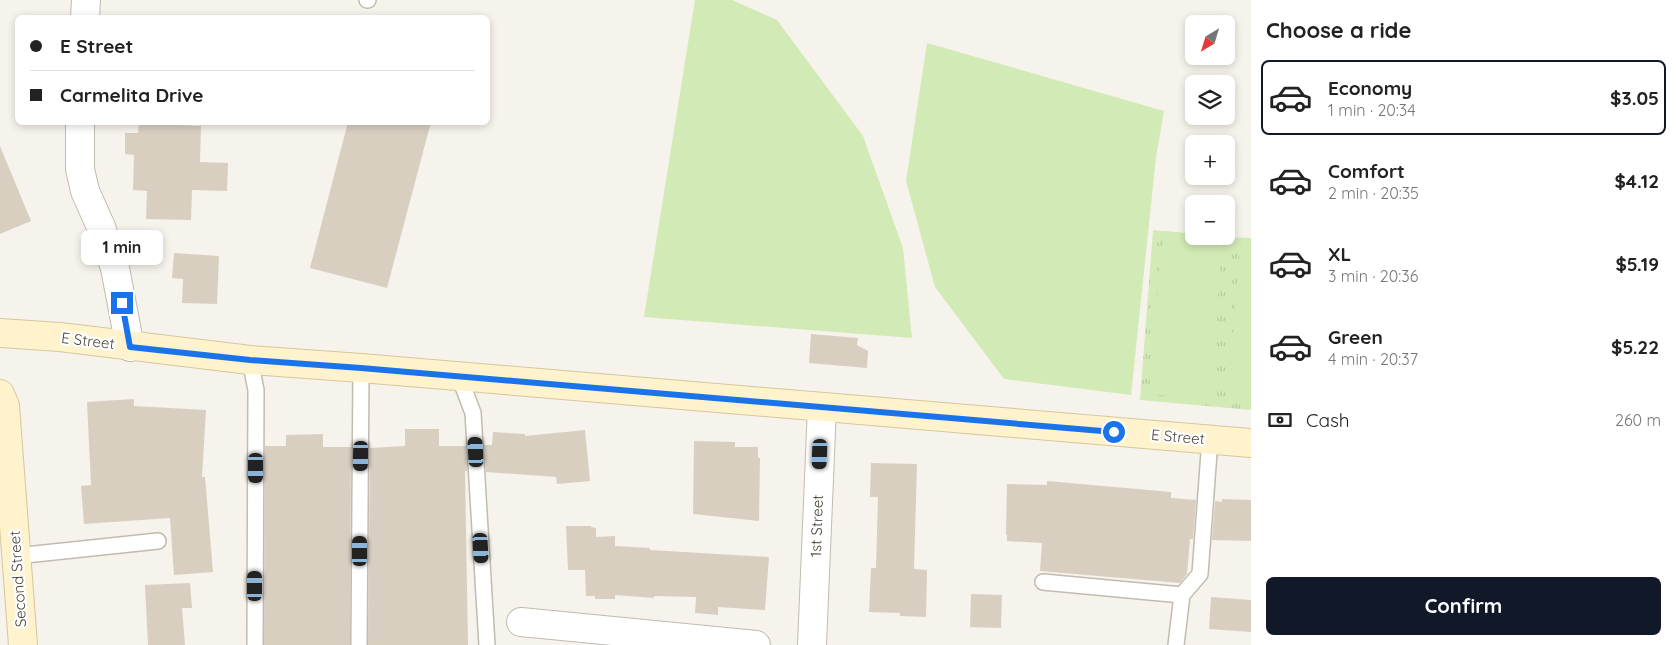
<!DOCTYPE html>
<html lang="en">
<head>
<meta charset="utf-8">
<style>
	:root { --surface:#fff; --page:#f6f6f6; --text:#222; --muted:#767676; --line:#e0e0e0; --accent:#111827 }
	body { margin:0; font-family:Quicksand,sans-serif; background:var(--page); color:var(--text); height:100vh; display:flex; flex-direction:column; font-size:19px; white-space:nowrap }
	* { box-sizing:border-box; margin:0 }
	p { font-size:16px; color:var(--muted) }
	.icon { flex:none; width:28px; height:28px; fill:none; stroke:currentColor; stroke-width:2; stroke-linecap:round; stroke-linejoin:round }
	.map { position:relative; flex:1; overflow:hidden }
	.side { display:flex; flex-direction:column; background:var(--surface); width:425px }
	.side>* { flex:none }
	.guide { position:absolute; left:15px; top:15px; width:475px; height:110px; border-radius:8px; box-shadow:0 2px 8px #0003; display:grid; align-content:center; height:110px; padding:0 15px; background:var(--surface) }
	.needle { width:32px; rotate:218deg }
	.buttons { position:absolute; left:1185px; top:15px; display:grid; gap:10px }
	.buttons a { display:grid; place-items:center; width:50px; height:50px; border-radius:8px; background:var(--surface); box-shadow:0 2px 8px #0003; font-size:25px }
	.end { position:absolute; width:22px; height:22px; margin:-11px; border:6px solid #1a73e8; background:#fff; box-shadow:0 0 0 2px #fff }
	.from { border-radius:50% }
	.bubble { position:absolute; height:35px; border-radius:8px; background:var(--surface); box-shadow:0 2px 8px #0003; font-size:16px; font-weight:700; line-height:35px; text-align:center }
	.car { position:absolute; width:15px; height:30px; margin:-15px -8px; border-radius:6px; box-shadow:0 0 4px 1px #0007; background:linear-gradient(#222 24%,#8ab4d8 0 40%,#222 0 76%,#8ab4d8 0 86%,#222 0) }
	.guide b { display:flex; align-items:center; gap:18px; height:48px; font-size:19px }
	.guide b+b { border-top:1px solid var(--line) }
	.guide i { width:12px; height:12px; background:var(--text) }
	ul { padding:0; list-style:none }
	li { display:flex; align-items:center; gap:15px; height:75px; margin:0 10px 8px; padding:0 5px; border:2px solid transparent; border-radius:8px }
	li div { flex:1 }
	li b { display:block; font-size:19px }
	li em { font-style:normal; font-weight:700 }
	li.selected { border-color:var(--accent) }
	li>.icon { width:45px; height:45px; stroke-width:1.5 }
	h2 { padding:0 15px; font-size:22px; line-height:60px }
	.pay { display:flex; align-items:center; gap:12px; height:55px; padding:0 15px; font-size:19px }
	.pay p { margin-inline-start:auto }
	.button { display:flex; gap:10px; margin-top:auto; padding:10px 15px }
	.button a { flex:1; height:58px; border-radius:8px; background:var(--accent); color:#fff; font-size:20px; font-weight:700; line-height:58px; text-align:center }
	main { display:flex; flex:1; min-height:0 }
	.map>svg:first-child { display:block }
	.grass { fill:url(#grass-tufts) }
	.garden { fill:#d2eab5 }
	.building { fill:#d8cfc1 }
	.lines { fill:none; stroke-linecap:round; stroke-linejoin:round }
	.lane-casing { stroke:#c2bbae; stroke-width:18 }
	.street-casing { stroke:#c2bbae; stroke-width:30 }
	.secondary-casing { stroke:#d6c79b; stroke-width:30 }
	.lane { stroke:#fff; stroke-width:15 }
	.street { stroke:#fff; stroke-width:28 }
	.secondary { stroke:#fff3cd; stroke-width:28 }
	.route { stroke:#1a73e8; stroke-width:6 }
	.labels { text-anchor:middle; stroke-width:4.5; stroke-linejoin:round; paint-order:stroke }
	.street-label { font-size:15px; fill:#4b4439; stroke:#fff }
</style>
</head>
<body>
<main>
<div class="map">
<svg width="1251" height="645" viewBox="0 0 1251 645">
	<defs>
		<pattern id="grass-tufts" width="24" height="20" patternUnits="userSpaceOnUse" patternTransform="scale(1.25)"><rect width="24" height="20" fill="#d2eab5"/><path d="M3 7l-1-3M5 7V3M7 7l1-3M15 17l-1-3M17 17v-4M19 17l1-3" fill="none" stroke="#b6ca9c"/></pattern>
	</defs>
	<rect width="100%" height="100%" fill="#f6f3ec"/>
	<polygon class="grass" points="1153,230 1194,234 1194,236 1251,238 1251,410 1140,400"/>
	<g class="garden">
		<polygon points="695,0 732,0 777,20 863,136 903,248 912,338 644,317"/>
		<polygon points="927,43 1164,111 1156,157 1131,395 1004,379 935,287 906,181"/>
		<polygon points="1163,231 1194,234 1194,236 1223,237 1209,399 1149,394"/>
		<polygon points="1241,238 1251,239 1251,402 1227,400"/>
	</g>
	<g class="building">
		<polygon points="139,122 179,122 179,125 201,126 200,162 228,163 227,191 192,190 191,220 146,219 147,191 133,190 134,155 125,154 125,133 138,133"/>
		<polygon points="348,122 431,122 387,288 310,268"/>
		<polygon points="0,146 31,221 0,234"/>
		<polygon points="174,253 219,256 217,304 182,303 183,279 172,278"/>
		<polygon points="811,334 858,338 857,345 868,351 867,368 809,363"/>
		<polygon points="134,399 134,406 206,410 202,477 205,477 213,572 174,575 170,518 84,524 81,486 91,485 87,402"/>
		<polygon points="405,429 439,429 439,446 466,446 467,471 465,471 468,645 368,645 370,448 405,446"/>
		<polygon points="585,430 590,481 557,484 556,477 486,472 484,445 492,445 493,432 525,434 525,436"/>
		<polygon points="323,434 323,447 351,447 350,645 264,645 265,446 286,446 286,435"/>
		<polygon points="694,441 735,442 735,447 758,447 758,458 760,458 759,521 693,514"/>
		<polygon points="871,463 917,464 914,569 927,570 926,617 900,616 900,613 869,612 871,568 876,568 878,497 870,497"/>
		<polygon points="1047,481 1171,492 1171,498 1196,500 1193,539 1190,539 1187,574 1180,583 1040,571 1042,543 1007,541 1007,535 1006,535 1007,484 1047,485"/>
		<polygon points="1222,499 1251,500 1251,541 1212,540 1215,501 1222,502"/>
		<polygon points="566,526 591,526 591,527 596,528 596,537 615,536 615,546 650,548 650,550 769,557 765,610 718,607 718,615 695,613 696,597 654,596 654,598 615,595 615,599 595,599 595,596 586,596 585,570 568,570"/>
		<polygon points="190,583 192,608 182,608 185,645 148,645 145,585"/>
		<polygon points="971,594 1002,595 1001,628 970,627"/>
		<polygon points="1211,597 1251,600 1251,632 1209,629"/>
	</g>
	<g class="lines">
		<g class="lane-casing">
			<g id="lane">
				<polyline points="367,0 368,0"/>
				<polyline points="250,360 256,390 255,645"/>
				<polyline points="459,376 473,413 487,645"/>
				<polyline points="16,556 158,541"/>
				<polyline points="1043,582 1182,595"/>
				<polyline points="359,645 361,368"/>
				<polyline points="1176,645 1182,595 1200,574 1210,439"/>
			</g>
		</g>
		<g class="street-casing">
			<g id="street">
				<polyline points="85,18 86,0"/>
				<polyline points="80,122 80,169 85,191 101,227 115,268 130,347"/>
				<polyline points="521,622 756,645"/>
				<polyline points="812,645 822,407"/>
			</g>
		</g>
		<g class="secondary-casing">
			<g id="secondary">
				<polyline points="0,333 60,337 250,360 361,368 1251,443"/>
				<polyline points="0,394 5,406 23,645"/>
			</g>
		</g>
		<use href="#lane" class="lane"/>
		<use href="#street" class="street"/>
		<use href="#secondary" class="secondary"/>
	</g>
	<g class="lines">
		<polyline class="route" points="122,303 130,347 250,360 361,368 1114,432"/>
	</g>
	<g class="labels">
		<g class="street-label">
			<text transform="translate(88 341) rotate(7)" y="5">E Street</text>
			<text transform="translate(1178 437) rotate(5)" y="5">E Street</text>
			<text transform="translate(817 526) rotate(-88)" y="5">1st Street</text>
			<text transform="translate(18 579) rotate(-94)" y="5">Second Street</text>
		</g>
	</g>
</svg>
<div class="buttons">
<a><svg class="needle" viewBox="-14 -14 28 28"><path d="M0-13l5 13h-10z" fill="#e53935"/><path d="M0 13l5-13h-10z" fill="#767676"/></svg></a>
<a><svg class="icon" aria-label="layers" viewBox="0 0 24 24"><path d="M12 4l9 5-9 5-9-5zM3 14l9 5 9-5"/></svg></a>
<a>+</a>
<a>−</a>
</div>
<i class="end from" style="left:1114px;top:432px"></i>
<i class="end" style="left:122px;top:303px"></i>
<div class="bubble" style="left:81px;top:230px;width:82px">1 min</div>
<i class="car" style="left:476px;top:452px;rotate:357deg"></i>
<i class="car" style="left:820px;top:454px;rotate:182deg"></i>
<i class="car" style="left:361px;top:456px;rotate:181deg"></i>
<i class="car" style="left:256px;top:468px;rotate:180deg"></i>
<i class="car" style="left:481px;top:548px;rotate:177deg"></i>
<i class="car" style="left:360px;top:551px;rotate:0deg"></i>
<i class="car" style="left:255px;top:586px;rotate:0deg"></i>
<div class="guide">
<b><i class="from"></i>E Street</b>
<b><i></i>Carmelita Drive</b>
</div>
</div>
<section class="side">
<h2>Choose a ride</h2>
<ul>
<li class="selected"><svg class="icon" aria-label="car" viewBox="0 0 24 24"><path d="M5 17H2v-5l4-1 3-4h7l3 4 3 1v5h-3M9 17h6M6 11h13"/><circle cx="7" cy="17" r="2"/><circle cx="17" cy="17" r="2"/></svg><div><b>Economy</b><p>1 min · 20:34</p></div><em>$3.05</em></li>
<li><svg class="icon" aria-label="car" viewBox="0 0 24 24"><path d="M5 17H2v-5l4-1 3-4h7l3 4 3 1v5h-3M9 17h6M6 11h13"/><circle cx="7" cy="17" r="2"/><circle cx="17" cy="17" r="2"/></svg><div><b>Comfort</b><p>2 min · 20:35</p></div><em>$4.12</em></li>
<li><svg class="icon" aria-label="car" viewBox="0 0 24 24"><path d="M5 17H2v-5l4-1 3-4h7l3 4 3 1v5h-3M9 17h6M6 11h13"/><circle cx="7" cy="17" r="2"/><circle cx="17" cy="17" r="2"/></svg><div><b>XL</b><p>3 min · 20:36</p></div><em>$5.19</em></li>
<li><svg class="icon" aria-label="car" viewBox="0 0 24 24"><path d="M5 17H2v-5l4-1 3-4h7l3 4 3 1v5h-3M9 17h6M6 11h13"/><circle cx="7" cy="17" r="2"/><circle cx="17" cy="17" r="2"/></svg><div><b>Green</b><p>4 min · 20:37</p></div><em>$5.22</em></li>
</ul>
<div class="pay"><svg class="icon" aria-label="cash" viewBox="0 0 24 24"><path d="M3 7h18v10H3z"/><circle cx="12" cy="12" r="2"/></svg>Cash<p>260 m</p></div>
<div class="button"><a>Confirm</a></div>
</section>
</main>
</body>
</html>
